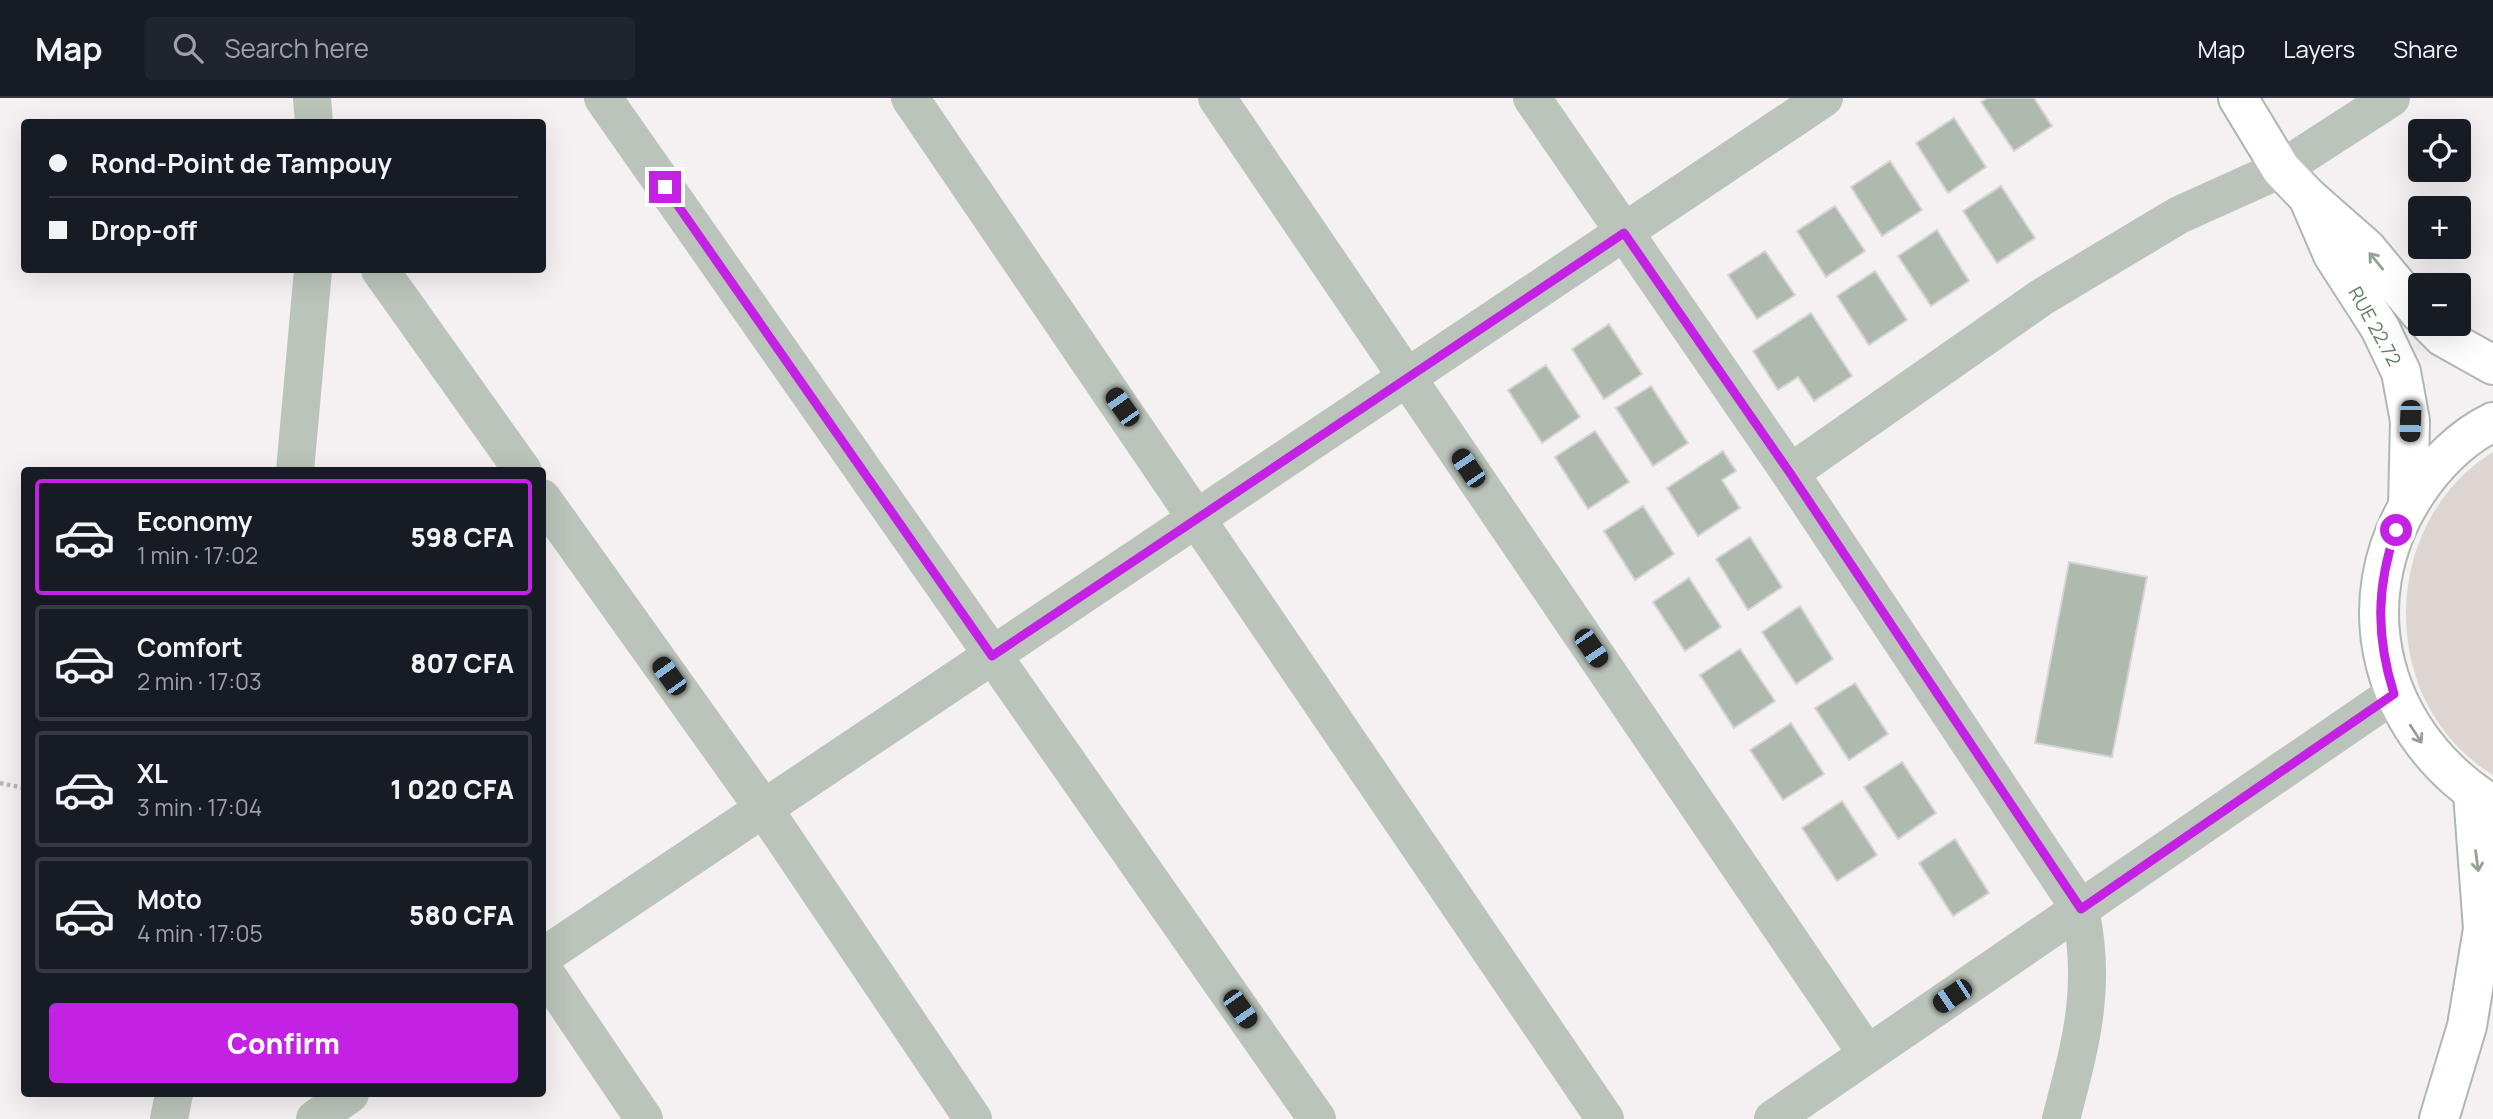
<!DOCTYPE html>
<html lang="en">
<head>
<meta charset="utf-8">
<style>
	:root { --surface:#171b24; --page:#20242c; --text:#f1f3f6; --muted:#9ea1a6; --line:#363941; --accent:#c322e4 }
	body { margin:0; font-family:Manrope,sans-serif; background:var(--page); color:var(--text); height:100vh; display:flex; flex-direction:column; font-size:26px; white-space:nowrap }
	* { box-sizing:border-box; margin:0 }
	p { font-size:23px; color:var(--muted) }
	.icon { flex:none; width:38px; height:38px; fill:none; stroke:currentColor; stroke-width:2; stroke-linecap:round; stroke-linejoin:round }
	.map { position:relative; flex:1; overflow:hidden }
	.details { position:absolute; left:21px; top:369px; width:525px; height:630px; display:flex; flex-direction:column; background:var(--surface); border-radius:7px; box-shadow:0 7px 28px #0002 }
	.details>* { flex:none }
	.hud { position:absolute; left:21px; top:21px; width:525px; height:154px; border-radius:7px; box-shadow:0 7px 28px #0002; display:grid; align-content:center; height:154px; padding:0 28px; background:var(--surface) }
	.tools { position:absolute; left:2408px; top:21px; display:grid; gap:14px }
	.tools a { display:grid; place-items:center; width:63px; height:63px; border-radius:7px; background:var(--surface); box-shadow:0 7px 28px #0002; font-size:35px }
	.end { position:absolute; width:32px; height:32px; margin:-16px; border:9px solid #c322e4; background:#fff; box-shadow:0 0 0 4px #fff }
	.from { border-radius:50% }
	.car { position:absolute; width:21px; height:42px; margin:-21px -10px; border-radius:9px; box-shadow:0 0 5px 2px #0007; background:linear-gradient(#222 24%,#8ab4d8 0 40%,#222 0 76%,#8ab4d8 0 86%,#222 0) }
	.hud b { display:flex; align-items:center; gap:24px; height:66px; font-size:26px }
	.hud b+b { border-top:2px solid var(--line) }
	.hud i { width:18px; height:18px; background:var(--text) }
	ul { padding:12px 0 0; list-style:none }
	li { display:flex; align-items:center; gap:21px; height:116px; margin:0 14px 10px; padding:0 14px; border:4px solid var(--line); border-radius:7px }
	li div { flex:1 }
	li b { display:block; font-size:26px }
	li em { font-style:normal; font-weight:800 }
	li.active { border-color:var(--accent) }
	li>.icon { width:63px; height:63px; stroke-width:1.5 }
	.cta { display:flex; gap:14px; margin-top:auto; padding:14px 28px }
	.cta a { flex:1; height:80px; border-radius:7px; background:var(--accent); color:#fff; font-size:28px; font-weight:800; line-height:80px; text-align:center }
	header { display:flex; align-items:center; gap:42px; box-sizing:border-box; height:98px; padding:0 35px; background:var(--surface); border-bottom:2px solid var(--line) }
	header strong { font-size:33px }
	nav { display:flex; gap:38px; margin-inline-start:auto; font-size:24px }
	.search { width:490px; height:63px; background:var(--page); display:flex; align-items:center; gap:18px; box-sizing:border-box; padding:0 24px; border-radius:7px; color:var(--muted); font-size:26px }
	.map>svg:first-child { display:block }
	.green { fill:#dcd5d2 }
	.building { fill:#aebaae; stroke:#d6d4d5; stroke-width:2 }
	.lines { fill:none; stroke-linecap:round; stroke-linejoin:round }
	.secondary-casing { stroke:#aeb8ae; stroke-width:42 }
	.path { stroke:#b2b9b2; stroke-width:4.5; stroke-dasharray:3.5 3.5; stroke-linecap:butt }
	.street { stroke:#bbc4bb; stroke-width:38 }
	.secondary { stroke:#fff; stroke-width:38 }
	.oneway { stroke:#90a390 }
	.route { stroke:#c322e4; stroke-width:9 }
	.labels { text-anchor:middle; stroke-width:7; stroke-linejoin:round; paint-order:stroke }
	.street-label { font-size:19px; fill:#607c61; stroke:#fff }
</style>
</head>
<body>
<header>
<strong>Map</strong>
<div class="search"><svg class="icon" aria-label="search" viewBox="0 0 24 24"><circle cx="10" cy="10" r="6"/><path d="M15 15l6 6"/></svg>Search here</div>
<nav><a>Map</a><a>Layers</a><a>Share</a></nav>
</header>
<div class="map">
<svg width="2493" height="1021" viewBox="0 0 2493 1021">
	<rect width="100%" height="100%" fill="#f5f1f3"/>
	<path class="green" d="M2493,354V677C2376,606 2378,425 2493,354Z"/>
	<g class="building">
		<polygon points="1988,0 2034,0 2052,28 2014,53 1981,4"/>
		<polygon points="1954,20 1986,69 1948,95 1916,45"/>
		<polygon points="1890,63 1922,112 1882,138 1851,89"/>
		<polygon points="2001,88 2035,140 1997,165 1963,113"/>
		<polygon points="1835,108 1865,153 1826,179 1797,133"/>
		<polygon points="1937,132 1969,183 1931,208 1898,158"/>
		<polygon points="1765,153 1795,197 1757,221 1728,177"/>
		<polygon points="1875,173 1907,222 1869,247 1837,198"/>
		<polygon points="1811,215 1852,278 1814,303 1798,279 1778,292 1753,253"/>
		<polygon points="1609,226 1642,276 1604,301 1572,251"/>
		<polygon points="1546,267 1580,319 1542,345 1508,292"/>
		<polygon points="1651,288 1688,345 1653,368 1616,310"/>
		<polygon points="1595,333 1629,384 1588,411 1555,359"/>
		<polygon points="1723,353 1736,373 1722,382 1740,410 1698,438 1667,390"/>
		<polygon points="1643,408 1674,456 1635,482 1604,433"/>
		<polygon points="1750,439 1782,489 1748,512 1716,461"/>
		<polygon points="2069,464 2147,479 2112,659 2035,645"/>
		<polygon points="1689,480 1721,529 1685,553 1653,504"/>
		<polygon points="1800,508 1833,561 1796,586 1762,534"/>
		<polygon points="1740,551 1775,603 1734,630 1700,577"/>
		<polygon points="1855,585 1888,636 1849,662 1815,610"/>
		<polygon points="1791,625 1824,676 1783,702 1750,652"/>
		<polygon points="1902,664 1936,715 1898,741 1864,689"/>
		<polygon points="1842,703 1877,757 1837,783 1802,730"/>
		<polygon points="1955,741 1989,795 1953,818 1919,765"/>
	</g>
	<g class="lines">
		<g class="secondary-casing">
			<g id="secondary">
				<polyline points="2238,0 2281,71 2308,99 2366,150 2420,215"/>
				<polyline points="2308,99 2333,157 2380,230 2401,274 2410,323 2408,407"/>
				<polyline points="2430,226 2443,239 2493,267"/>
				<path d="M2493,324C2462,339 2435,366 2416,395C2343,506 2383,640 2493,707"/>
				<polyline points="2439,1021 2467,928 2483,831 2473,695"/>
			</g>
		</g>
		<polyline class="path" points="0,685 24,690"/>
		<g class="street">
			<polyline points="312,0 314,24"/>
			<polyline points="603,0 1317,1021"/>
			<polyline points="910,0 1605,1021"/>
			<polyline points="1217,0 1867,956"/>
			<path d="M1532,0L1790,375L2080,811C2097,889 2081,945 2061,1021"/>
			<polyline points="380,172 523,373"/>
			<polyline points="295,373 313,172"/>
			<polyline points="1790,375 2042,199 2179,117 2281,71 2391,0"/>
			<polyline points="542,400 764,711 973,1021"/>
			<polyline points="542,859 1824,0"/>
			<polyline points="542,870 644,1021"/>
			<polyline points="169,1021 174,996"/>
			<polyline points="315,1021 350,996"/>
			<polyline points="1773,1021 2394,596"/>
		</g>
		<use href="#secondary" class="secondary"/>
	</g>
	<defs><path id="oneway-shaft" d="M-6 0H5M1.5-3L5.5 0L1.5 3" fill="none" stroke-width="1.6" stroke-linecap="round" stroke-linejoin="round" transform="scale(1.75)"/></defs>
	<g class="oneway">
		<use href="#oneway-shaft" transform="translate(2376 163) rotate(-129)"/>
		<use href="#oneway-shaft" transform="translate(2416 636) rotate(57)"/>
		<use href="#oneway-shaft" transform="translate(2477 763) rotate(82)"/>
	</g>
	<g class="lines">
		<path class="route" d="M665,89L992,558L1624,135L1790,375L2081,811L2394,596C2376,539 2376,489 2396,432"/>
	</g>
	<g class="labels">
		<g class="street-label">
			<text transform="translate(2375 228) rotate(61)" y="7">RUE 22.72</text>
		</g>
	</g>
</svg>
<div class="tools">
<a><svg class="icon" aria-label="locate" viewBox="0 0 24 24"><circle cx="12" cy="12" r="6"/><path d="M12 2v4M12 18v4M2 12h4M18 12h4"/></svg></a>
<a>+</a>
<a>−</a>
</div>
<i class="end from" style="left:2396px;top:432px"></i>
<i class="end" style="left:665px;top:89px"></i>
<i class="car" style="left:1122px;top:309px;rotate:325deg"></i>
<i class="car" style="left:2410px;top:323px;rotate:182deg"></i>
<i class="car" style="left:1468px;top:370px;rotate:326deg"></i>
<i class="car" style="left:1591px;top:550px;rotate:146deg"></i>
<i class="car" style="left:669px;top:578px;rotate:324deg"></i>
<i class="car" style="left:1952px;top:898px;rotate:236deg"></i>
<i class="car" style="left:1240px;top:911px;rotate:145deg"></i>
<div class="hud">
<b><i class="from"></i>Rond-Point de Tampouy</b>
<b><i></i>Drop-off</b>
</div>
<section class="details">
<ul>
<li class="active"><svg class="icon" aria-label="car" viewBox="0 0 24 24"><path d="M5 17H2v-5l4-1 3-4h7l3 4 3 1v5h-3M9 17h6M6 11h13"/><circle cx="7" cy="17" r="2"/><circle cx="17" cy="17" r="2"/></svg><div><b>Economy</b><p>1 min · 17:02</p></div><em>598 CFA</em></li>
<li><svg class="icon" aria-label="car" viewBox="0 0 24 24"><path d="M5 17H2v-5l4-1 3-4h7l3 4 3 1v5h-3M9 17h6M6 11h13"/><circle cx="7" cy="17" r="2"/><circle cx="17" cy="17" r="2"/></svg><div><b>Comfort</b><p>2 min · 17:03</p></div><em>807 CFA</em></li>
<li><svg class="icon" aria-label="car" viewBox="0 0 24 24"><path d="M5 17H2v-5l4-1 3-4h7l3 4 3 1v5h-3M9 17h6M6 11h13"/><circle cx="7" cy="17" r="2"/><circle cx="17" cy="17" r="2"/></svg><div><b>XL</b><p>3 min · 17:04</p></div><em>1 020 CFA</em></li>
<li><svg class="icon" aria-label="car" viewBox="0 0 24 24"><path d="M5 17H2v-5l4-1 3-4h7l3 4 3 1v5h-3M9 17h6M6 11h13"/><circle cx="7" cy="17" r="2"/><circle cx="17" cy="17" r="2"/></svg><div><b>Moto</b><p>4 min · 17:05</p></div><em>580 CFA</em></li>
</ul>
<div class="cta"><a>Confirm</a></div>
</section>
</div>
</body>
</html>
